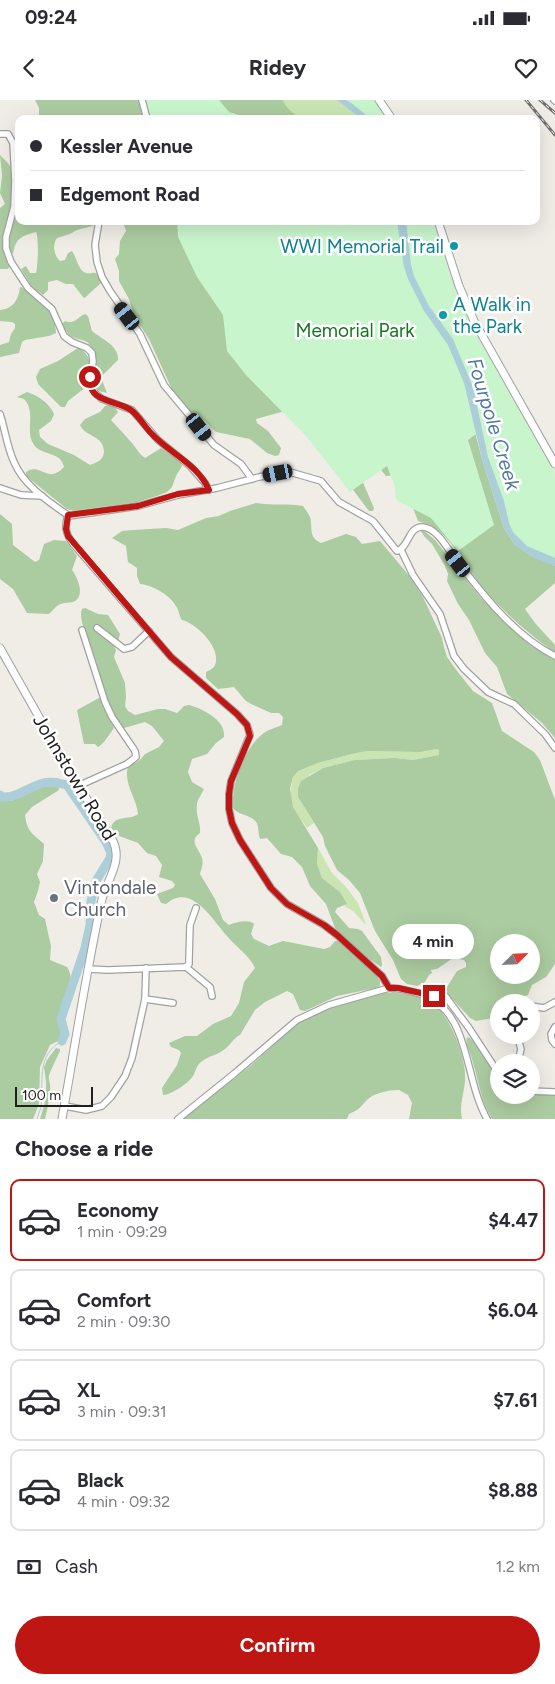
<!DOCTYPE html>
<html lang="en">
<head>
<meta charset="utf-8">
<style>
	:root { --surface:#fff; --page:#f7f7f7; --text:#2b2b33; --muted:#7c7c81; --line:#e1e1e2; --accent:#be1612 }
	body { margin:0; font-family:Figtree,sans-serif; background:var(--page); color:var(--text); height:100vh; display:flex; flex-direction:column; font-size:19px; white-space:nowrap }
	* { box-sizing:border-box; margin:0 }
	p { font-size:16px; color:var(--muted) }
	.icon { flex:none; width:28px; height:28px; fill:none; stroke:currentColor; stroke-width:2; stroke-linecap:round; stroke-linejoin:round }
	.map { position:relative; height:1019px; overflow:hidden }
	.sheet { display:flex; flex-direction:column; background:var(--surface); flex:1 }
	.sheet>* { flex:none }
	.guide { position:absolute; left:15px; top:15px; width:525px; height:110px; border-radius:10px; box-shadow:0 5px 20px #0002; display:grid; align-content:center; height:110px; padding:0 15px; background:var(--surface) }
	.needle { width:32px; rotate:66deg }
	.tools { position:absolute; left:490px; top:834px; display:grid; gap:10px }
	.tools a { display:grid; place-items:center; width:50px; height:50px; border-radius:50%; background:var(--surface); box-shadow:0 5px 20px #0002; font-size:25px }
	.scale { position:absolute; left:15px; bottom:12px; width:78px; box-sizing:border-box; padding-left:5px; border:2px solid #202020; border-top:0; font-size:14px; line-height:18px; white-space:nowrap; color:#202020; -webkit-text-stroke:4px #fff; paint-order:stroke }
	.end { position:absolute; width:22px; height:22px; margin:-11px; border:6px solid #be1612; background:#fff; box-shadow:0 0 0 2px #fff }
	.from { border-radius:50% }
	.bubble { position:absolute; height:35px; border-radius:18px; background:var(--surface); box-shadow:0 5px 20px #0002; font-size:16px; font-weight:700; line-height:35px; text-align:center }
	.car { position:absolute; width:15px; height:30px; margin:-15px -8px; border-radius:6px; box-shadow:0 0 4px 1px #0007; background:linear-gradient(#222 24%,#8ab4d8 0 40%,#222 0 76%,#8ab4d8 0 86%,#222 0) }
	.guide b { display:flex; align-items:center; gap:18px; height:48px; font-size:19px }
	.guide b+b { border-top:1px solid var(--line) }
	.guide i { width:12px; height:12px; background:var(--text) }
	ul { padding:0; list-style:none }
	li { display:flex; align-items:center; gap:15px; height:82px; margin:0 10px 8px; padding:0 5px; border:2px solid var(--line); border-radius:10px }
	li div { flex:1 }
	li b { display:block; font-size:19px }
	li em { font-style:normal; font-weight:700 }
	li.on { border-color:var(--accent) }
	li>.icon { width:45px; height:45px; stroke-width:1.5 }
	h2 { padding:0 15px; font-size:22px; line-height:60px }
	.pay { display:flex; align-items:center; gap:12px; height:55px; padding:0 15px; font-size:19px }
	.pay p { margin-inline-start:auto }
	.primary-button { display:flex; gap:10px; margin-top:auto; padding:10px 15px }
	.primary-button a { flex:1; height:58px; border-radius:30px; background:var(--accent); color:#fff; font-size:20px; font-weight:700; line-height:58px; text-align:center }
	.status { display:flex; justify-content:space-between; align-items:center; height:35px; padding:0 25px; background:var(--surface); direction:ltr }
	.status svg { height:14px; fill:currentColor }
	header { display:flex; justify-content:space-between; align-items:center; height:65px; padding:0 15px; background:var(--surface); font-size:22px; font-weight:700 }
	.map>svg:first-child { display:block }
	.grass { fill:#cae5b2 }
	.forest { fill:#abcba0; fill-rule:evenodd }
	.park { fill:#c9f5cd }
	.water { fill:#acced9 }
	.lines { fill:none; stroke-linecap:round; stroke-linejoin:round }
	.stream { stroke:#acced9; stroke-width:1 }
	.river { stroke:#acced9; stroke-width:9 }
	.minor-casing { stroke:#a1a1a1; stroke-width:8 }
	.tertiary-casing { stroke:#a1a1a1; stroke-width:9 }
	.minor { stroke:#fff; stroke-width:5.5 }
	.tertiary { stroke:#fff; stroke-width:7 }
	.rail-casing { stroke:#6e6e6e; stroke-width:3 }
	.rail { stroke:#fff; stroke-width:1; stroke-dasharray:4; stroke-linecap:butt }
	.route { stroke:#be1612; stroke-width:6 }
	.culture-dot { fill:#0f9aa8; stroke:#fff; stroke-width:2 }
	.worship-dot { fill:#6b7280; stroke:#fff; stroke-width:2 }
	.labels { text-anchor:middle; stroke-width:5; stroke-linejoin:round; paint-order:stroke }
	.culture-label { font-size:19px; fill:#0d838f; stroke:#fff; text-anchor:end }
	.park-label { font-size:19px; fill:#167620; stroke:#fff }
	.street-label { font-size:19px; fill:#202020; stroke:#fff }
	.worship-label { font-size:19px; fill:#5b616d; stroke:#fff; text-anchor:start }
	.water-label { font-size:20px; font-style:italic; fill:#5177a0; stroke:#fff }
</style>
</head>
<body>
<div class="status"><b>09:24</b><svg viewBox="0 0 49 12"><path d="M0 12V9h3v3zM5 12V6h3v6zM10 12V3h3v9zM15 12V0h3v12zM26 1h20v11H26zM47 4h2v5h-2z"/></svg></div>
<header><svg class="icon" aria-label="back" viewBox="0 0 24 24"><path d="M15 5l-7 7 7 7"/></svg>Ridey<svg class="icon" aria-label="heart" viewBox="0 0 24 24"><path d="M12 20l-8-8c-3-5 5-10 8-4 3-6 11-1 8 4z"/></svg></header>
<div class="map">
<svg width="555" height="1019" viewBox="0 0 555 1019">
	<rect width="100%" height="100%" fill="#f0ede7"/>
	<g class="grass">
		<polygon points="283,0 337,0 361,19 302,19 293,14 286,7"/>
		<polygon points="437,649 439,650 439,655 413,660 395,658 355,660 323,668 309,675 298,697 314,723 307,728 294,710 290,695 293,677 298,671 318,663 364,651 413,652"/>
		<polygon points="318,748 332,773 346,787 358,803 366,824 365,824 353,811 344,806 346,805 340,792 322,778 317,764"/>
	</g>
	<g class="forest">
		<polygon points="35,0 140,0 145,19 39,19 39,8"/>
		<path d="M179,0H283C287,10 293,13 302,19H181Z"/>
		<path d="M19,37V121H96L93,126L77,130L70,134L57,138C52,145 54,155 60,161L65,160L68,153L72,151C76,156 78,169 84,172C94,177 94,166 102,182C97,187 90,192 85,198L83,197L73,184H66L57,180L48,182V190L43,195L32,187L21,169L26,166L30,173H36C38,165 39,138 36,132C21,136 16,138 13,154L9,150L10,135L17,104L16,41Z"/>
		<polygon points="0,55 7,62 12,69 12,99 2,142 4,153 10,166 8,169 0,169 0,108 5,104 0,93 2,76"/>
		<path d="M125,121H397L459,272L482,359L504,428L515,445L555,466V483L525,509L535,523L555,545V552C530,536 499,508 480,484C467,467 456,446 440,432L430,425L418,421L413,408L395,375L386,376L377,365L361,378L374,408L373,411H369L292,309L256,319L257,323L268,331L281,348L279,355L275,356L267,353L250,339L216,332L205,321L194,315L174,294L149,239L134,216L129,199L119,181V171L115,159L119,154L120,141L126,131L124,125Z"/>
		<path d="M20,187C26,188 44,204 49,209C53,215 56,226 56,233L49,236L25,240L22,242L19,253L0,257V245L9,242L11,234L15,228V224L12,222L0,221V210C13,209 19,199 20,187Z"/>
		<path d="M85,214L88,216L92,231C101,239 119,245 118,260L102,276V280L107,293L99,291C86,275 101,260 90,245C82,235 72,245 62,224L65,221C74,225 78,217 85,214Z"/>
		<path d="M78,248C95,255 89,272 86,287L68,301L65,307H61L38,284L36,277L40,269L58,261Z"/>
		<path d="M27,292C39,296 49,303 54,314L51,321L39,330L40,337L48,344L74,355L90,365C97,362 103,361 104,352C104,335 85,337 80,325L85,319L100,312L105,306L109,305L114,306L118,312L111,320L132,343L141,355L145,358L161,348L180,362L182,366L176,376L172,387L167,392L157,396L137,402L74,411L67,409L26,376V372C41,362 47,385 64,367C61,351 42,356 34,345C24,331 37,313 24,299L17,297Z"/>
		<path d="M256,403C272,406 288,403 303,406C305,409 308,413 310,417C313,428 308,437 321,443L346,434L356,437L362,444L380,441L411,478L423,497L442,538L444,547L447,557L457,571L473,591L492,603L502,631L534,652L540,660L555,700V864L546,877L532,885L528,895L518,899L515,902H499V917L476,921L470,918L447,893V887L457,871L466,867V863L464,860L453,858L437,869L431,870L432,873L429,875L425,882L417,886L407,884L401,879L393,860L375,831L360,793L349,780L337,770L325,746L323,737L298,697V689L301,681L323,668L355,660L395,658L413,660L439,655V650L437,649L419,652L366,651L352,654L318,663L298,671L293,677L290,689L293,707L318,748L317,764L322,778L340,792L347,804L337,808L335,812L349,828L358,829L362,831L381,857L382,866L381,867L362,854L335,828L326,804L310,786L302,767L292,757L281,754L267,738L260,739C258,734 259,728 257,723C251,714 239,716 233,708C231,685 244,647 264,633C269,629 276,628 282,625L283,617L279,613H271L251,604L245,600L234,587L218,589L206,578V572C210,570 214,568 215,565C222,548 196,523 182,520C179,516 179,510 176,506C170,495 152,485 140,484L137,476V468L128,462L126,446L112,438L122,431L133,430L166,428L178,430L206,418L219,416L230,411ZM531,842V875H499V842Z"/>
		<path d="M0,414L12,424L13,445L35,462L39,460L44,444L54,440L66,441L77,456L72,470C78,478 86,497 73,502C69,503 65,502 61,504C56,505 53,511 49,514L27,513L13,489L0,479Z"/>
		<polygon points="423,430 435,440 481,498 506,524 531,546 555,560 555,638 542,623 507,594 497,567 485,553 469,520 458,504 447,481 448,474 445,466 432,444 424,436 421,431"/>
		<path d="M85,508L98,514L108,515L120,534L118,542L100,533L113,544L116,550L114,557L125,583L126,597L125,606L128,611L135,615L158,609H165L177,613L184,606L189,605C203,609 226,620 224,637L216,643L207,654L192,659L188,672L192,682L204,689C202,694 198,698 197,704C195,714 201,723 200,733C188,741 199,748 202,758C204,765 201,769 200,774L215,799L223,820L229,825C236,822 249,819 254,824L251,834L254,839L269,846L283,841L324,849L330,847L335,841H338L376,875L380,881V886L376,888L337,896L305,911L300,910L293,894L287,891L265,902L255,910L240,935C233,938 231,945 225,949C218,955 208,956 201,962C196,966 196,971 193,976C189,983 171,995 163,995L162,988L177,965L181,953L179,950L171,947L169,943L185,936H197L213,924L231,916L239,903L244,882L255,868C249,855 236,847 227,836C212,819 191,782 166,804L161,803L157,794L173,788L175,785L172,781L159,777L162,765L156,756L147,753L138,743L114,734L111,729C113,714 129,721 138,714C137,699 123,683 128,667L140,660L145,654L159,647L164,641L152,626L145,622L124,628C109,620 101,577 96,561C93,549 77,520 82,509Z"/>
		<path d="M99,598L101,599L114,628C110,633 104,644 98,647L95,644H84L77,610Z"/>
		<path d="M46,684L58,685L59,690L32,707L25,715C27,732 32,733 44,744L43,761L37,774L40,782L38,791L34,802L39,815L45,819L51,846L50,860L67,867C78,883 60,903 58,920C58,927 63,932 62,939L50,945L40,967L39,1004L33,1019H0V699L11,701Z"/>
		<path d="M394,892C402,894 423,896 428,899C449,911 467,958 465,981C464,993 459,1006 462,1019H409L412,1003L408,995L399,990C388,990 372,993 365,1002C359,1009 358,1010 349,1014L347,1019H183L250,966L299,922L336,905L376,894Z"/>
		<path d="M467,937L470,938L475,943L499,980V995L540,994L555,996V1019H492C480,999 478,977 471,956C469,949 465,945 467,937Z"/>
		<path d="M56,948L60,949V951C58,955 49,974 49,976C48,977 50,983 50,984C51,992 47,1012 45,1019H40L46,999V982L44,967L47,960Z"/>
	</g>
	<g class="park">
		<polygon points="144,0 219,0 229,12 251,19 149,19 148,8"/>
		<polygon points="345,0 374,0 387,19 370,19"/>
		<path d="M177,121H433L451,177L475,233L532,330L555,373V462C535,453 519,444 507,426L476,334L468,340L494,425L458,451L431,418L396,400L395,387L387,366L350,392L306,336L246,275L227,251L223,215L197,177L178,137Z"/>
	</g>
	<g class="water">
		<polygon points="337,0 346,0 350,2 371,19 361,19"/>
		<polygon points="397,121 406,121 411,165 414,176 429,206 453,239 473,287 488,357 504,401 509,423 513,432 527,446 555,458 555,466 532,457 522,450 515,445 504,428 482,359 464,283 448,245 424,211 408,179 404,167"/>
	</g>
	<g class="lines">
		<path class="stream" d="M37,1019C38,1015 40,1011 41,1007C44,984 35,955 62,941"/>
		<path class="river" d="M0,695L2,697C17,698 29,687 43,683C51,681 59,683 67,685L106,742L111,753L110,758L96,781L91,801L90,825L85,848L61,919L65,934L62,941"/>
		<g class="minor-casing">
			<g id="minor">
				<polyline points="142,0 147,19"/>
				<polyline points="554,0 555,1"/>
				<polyline points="0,34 8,34 13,43 15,81 14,107 6,137 6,148 11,162 28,188 52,209 64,236 72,242 87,248 92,253 93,262 89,280 95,293 102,299 132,310 158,340 190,366 205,383 209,390"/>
				<polyline points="99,121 95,145 97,162 102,177 110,191 140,234 164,285 214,345 241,364 252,379"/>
				<path d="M0,314C5,329 7,347 14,362C24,386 49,402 69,416L138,406L178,395L217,388L259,377L290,372L321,381L339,402L373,421L397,451C409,448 408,426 423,427C435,428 445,444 451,453C479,490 513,535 555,556"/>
				<polyline points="0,388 21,395 42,396"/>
				<path d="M68,415C64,427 66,435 74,445L171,557L237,614L247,625L250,635L231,681L229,694V709L232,723L240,740L271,788L287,804L324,825L337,835L382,876L389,888"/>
				<polyline points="401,450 413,475 440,514 454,556 464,569 488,592 514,604 545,634 555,648"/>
				<polyline points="97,528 124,549 132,547 149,531"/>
				<polyline points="78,686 127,664 136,657 135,651 112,617 105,602 82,530"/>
				<polyline points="186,867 189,864 189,859 190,825 196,808"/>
				<polyline points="88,869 108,870 186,867 210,887 212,896"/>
				<path d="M434,896C436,902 441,906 446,911C451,917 455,923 458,931C470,959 472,992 487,1019"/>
				<polyline points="145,899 173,903"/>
				<polyline points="531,906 544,908 555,902"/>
				<polyline points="555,927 551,934 552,940 555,944"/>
				<polyline points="517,935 521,949 518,962"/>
				<polyline points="531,991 555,992"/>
				<polyline points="65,1006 86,1010 102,1006 111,997 125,976 132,958 145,899 146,868"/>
				<path d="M178,1019L235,973L297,920L329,905L389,888C402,887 413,893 426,895C433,896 440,894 446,897L469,928L499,974"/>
			</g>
		</g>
		<g class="tertiary-casing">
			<g id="tertiary">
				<polyline points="379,0 392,19"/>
				<polyline points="438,121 459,186 474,221 555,364"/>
				<path d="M0,548L70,672L113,741C123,761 107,780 102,799C86,872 75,946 62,1019"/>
			</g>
		</g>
		<use href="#minor" class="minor"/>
		<use href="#tertiary" class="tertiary"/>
		<g class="rail-casing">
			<g id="rail">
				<polyline points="526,0 555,35"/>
				<polyline points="540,0 555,13"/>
			</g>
		</g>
		<use href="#rail" class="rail"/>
	</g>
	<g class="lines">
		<path class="route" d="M90,277C87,303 117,300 131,310C139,316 144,326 151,333C169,353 198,364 209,390L178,394L138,406L68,415L66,429L68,436L171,557L237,614L247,625L250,636L231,681L229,694V709L232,723L240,740L271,788L287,804L324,825L337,835L382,876L389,888H398L434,896"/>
	</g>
	<g class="culture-dot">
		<circle cx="454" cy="146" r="5"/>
		<circle cx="443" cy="215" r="5"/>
	</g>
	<circle class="worship-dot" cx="54" cy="798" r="5"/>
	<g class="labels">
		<g class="culture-label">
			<text x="444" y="153">WWI Memorial Trail</text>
			<text x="453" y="211" text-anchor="start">A Walk in<tspan x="453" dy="22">the Park</tspan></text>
		</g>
		<g class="park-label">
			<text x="355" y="237">Memorial Park</text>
		</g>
		<g class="street-label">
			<text transform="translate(75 677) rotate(59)" y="7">Johnstown Road</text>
		</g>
		<g class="worship-label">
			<text x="64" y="794">Vintondale<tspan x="64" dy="22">Church</tspan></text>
		</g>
		<g class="water-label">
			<text transform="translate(494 324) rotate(73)" y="7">Fourpole Creek</text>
		</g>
	</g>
</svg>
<div class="tools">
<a><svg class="needle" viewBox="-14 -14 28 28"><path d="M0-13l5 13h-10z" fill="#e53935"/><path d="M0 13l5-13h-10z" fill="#7c7c81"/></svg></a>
<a><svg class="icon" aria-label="locate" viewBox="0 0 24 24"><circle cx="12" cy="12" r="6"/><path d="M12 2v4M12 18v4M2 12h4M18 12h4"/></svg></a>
<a><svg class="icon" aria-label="layers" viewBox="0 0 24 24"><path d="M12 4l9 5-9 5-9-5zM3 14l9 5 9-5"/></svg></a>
</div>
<div class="scale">100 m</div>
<i class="end from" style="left:90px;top:277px"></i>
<i class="end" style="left:434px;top:896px"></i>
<div class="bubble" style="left:392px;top:824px;width:82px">4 min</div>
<i class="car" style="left:127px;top:216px;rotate:323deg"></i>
<i class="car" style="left:199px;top:327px;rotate:141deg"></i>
<i class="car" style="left:278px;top:373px;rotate:259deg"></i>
<i class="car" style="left:458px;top:463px;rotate:323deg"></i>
<div class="guide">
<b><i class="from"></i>Kessler Avenue</b>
<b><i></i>Edgemont Road</b>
</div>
</div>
<section class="sheet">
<h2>Choose a ride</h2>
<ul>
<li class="on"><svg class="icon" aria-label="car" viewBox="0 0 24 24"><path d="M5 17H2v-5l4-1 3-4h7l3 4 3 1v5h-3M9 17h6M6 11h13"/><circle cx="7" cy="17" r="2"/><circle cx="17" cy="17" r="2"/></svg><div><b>Economy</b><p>1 min · 09:29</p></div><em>$4.47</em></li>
<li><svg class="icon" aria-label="car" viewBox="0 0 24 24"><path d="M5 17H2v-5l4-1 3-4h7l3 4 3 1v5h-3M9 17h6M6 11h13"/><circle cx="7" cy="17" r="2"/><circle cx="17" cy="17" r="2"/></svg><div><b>Comfort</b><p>2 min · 09:30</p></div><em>$6.04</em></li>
<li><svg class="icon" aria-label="car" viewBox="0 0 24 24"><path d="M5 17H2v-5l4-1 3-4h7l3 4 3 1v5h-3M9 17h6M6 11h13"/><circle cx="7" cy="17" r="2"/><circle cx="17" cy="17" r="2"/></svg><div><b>XL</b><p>3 min · 09:31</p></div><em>$7.61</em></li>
<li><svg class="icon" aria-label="car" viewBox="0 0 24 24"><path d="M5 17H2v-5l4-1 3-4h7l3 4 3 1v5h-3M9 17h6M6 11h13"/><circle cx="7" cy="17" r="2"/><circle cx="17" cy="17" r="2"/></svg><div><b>Black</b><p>4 min · 09:32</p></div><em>$8.88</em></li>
</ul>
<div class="pay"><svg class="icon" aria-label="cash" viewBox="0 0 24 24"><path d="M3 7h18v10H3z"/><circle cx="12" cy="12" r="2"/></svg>Cash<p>1.2 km</p></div>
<div class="primary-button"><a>Confirm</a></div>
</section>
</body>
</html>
